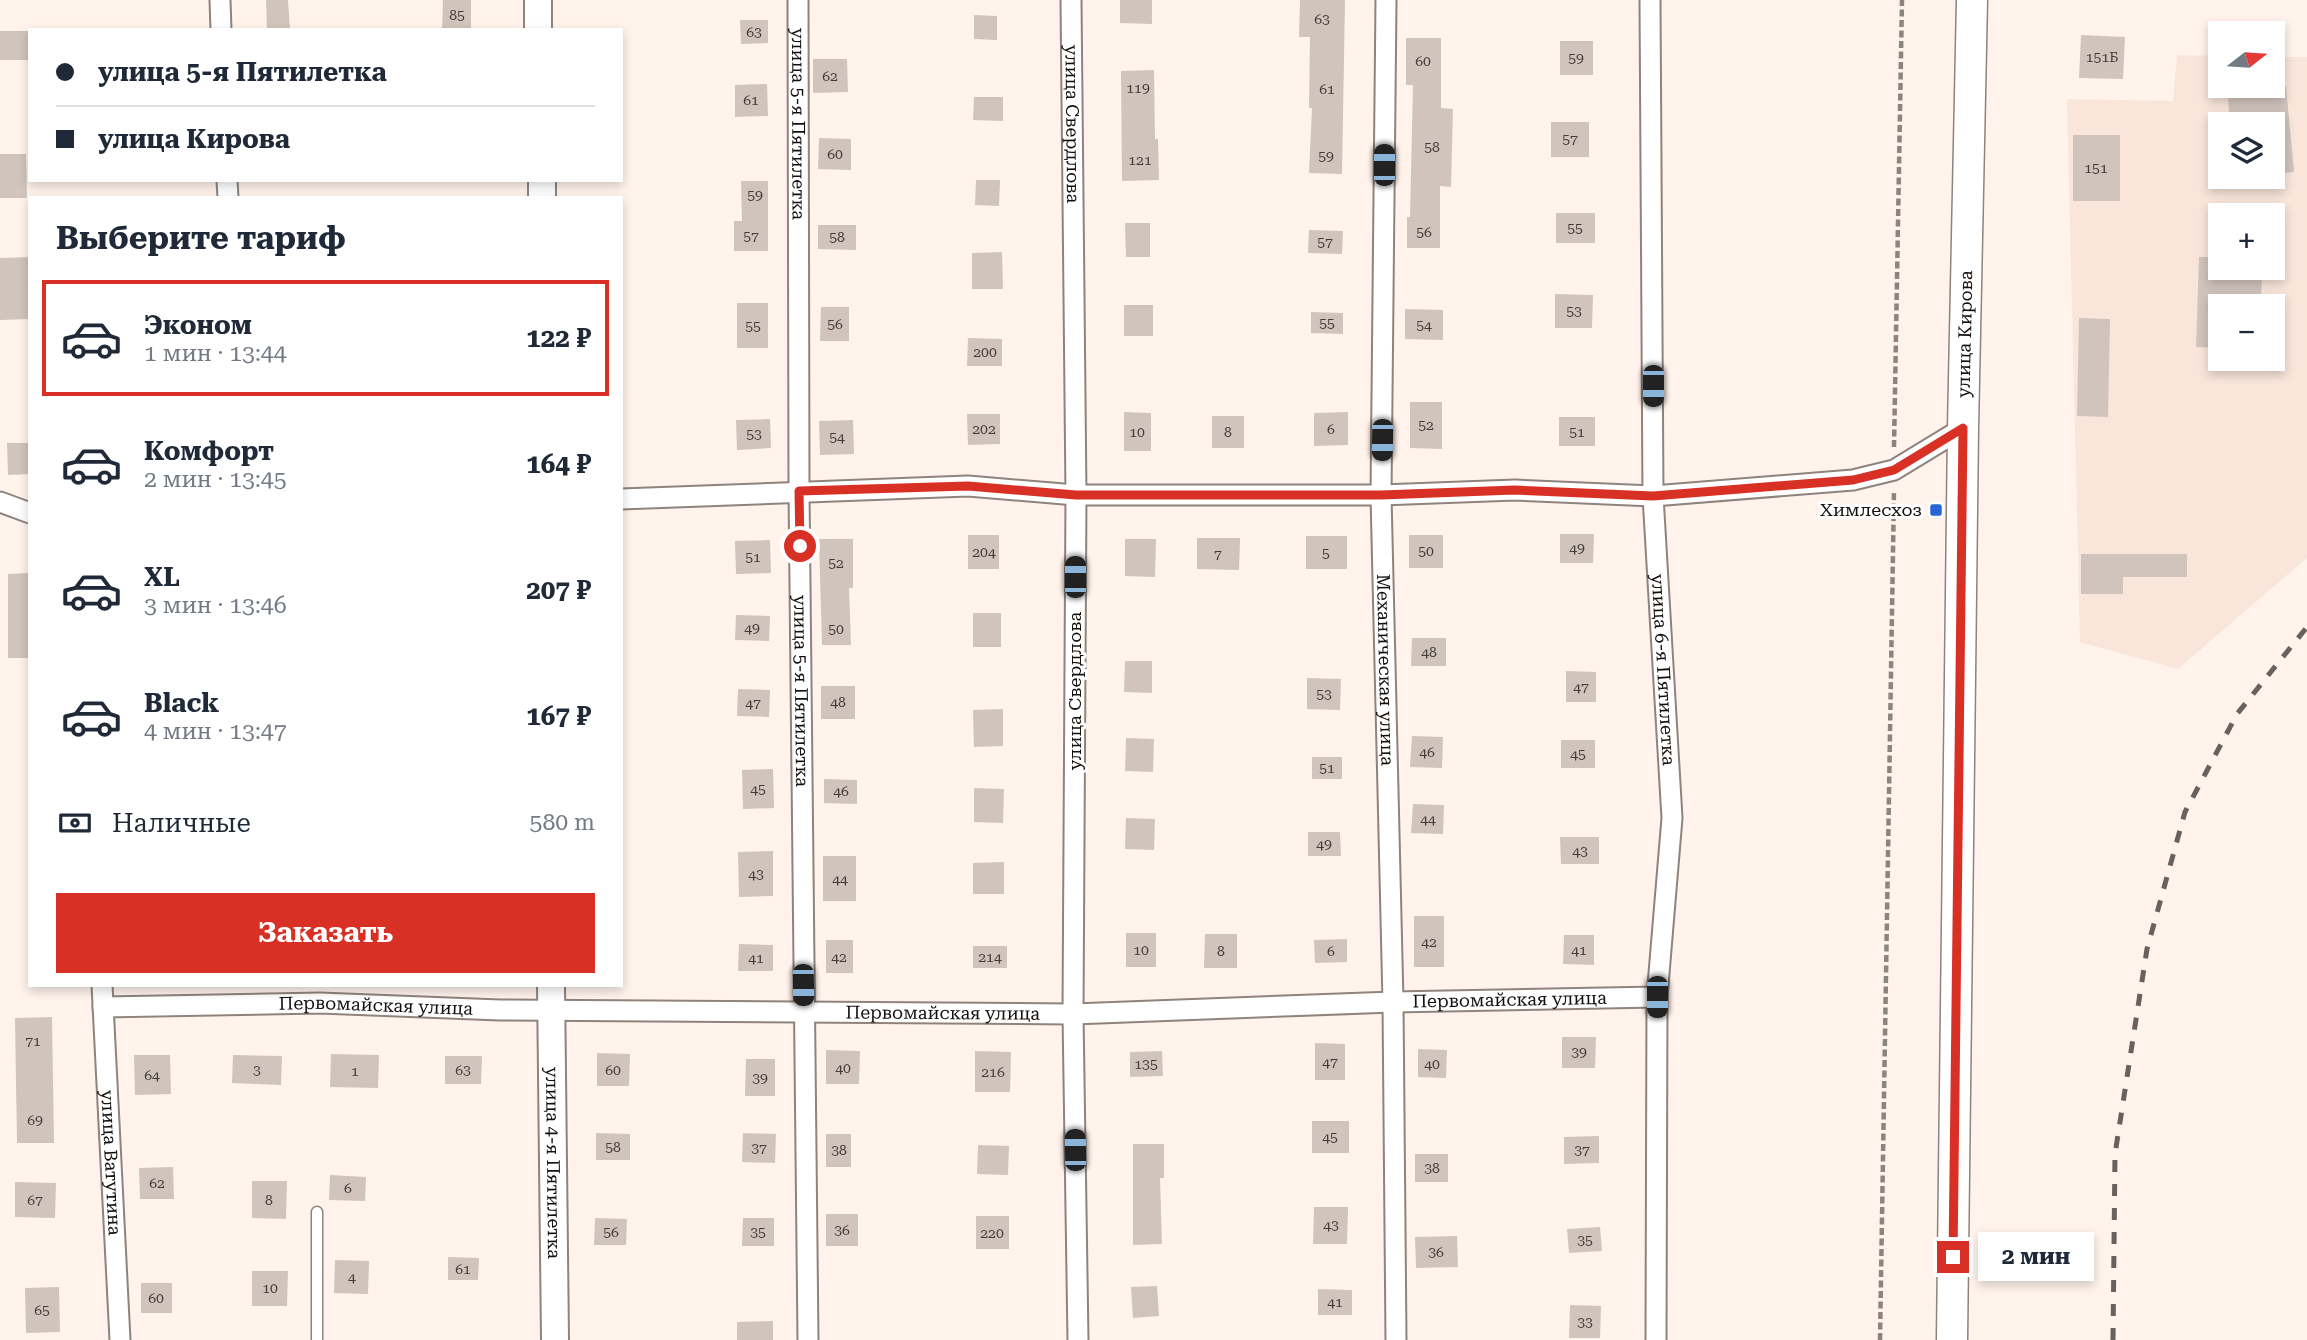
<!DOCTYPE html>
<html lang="ru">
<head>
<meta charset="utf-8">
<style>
	:root { --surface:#fff; --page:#f6f6f7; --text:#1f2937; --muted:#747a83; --line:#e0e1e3; --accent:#d93025 }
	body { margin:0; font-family:"Roboto Serif",serif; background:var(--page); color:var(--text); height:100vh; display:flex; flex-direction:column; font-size:26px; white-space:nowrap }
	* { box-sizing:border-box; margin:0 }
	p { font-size:23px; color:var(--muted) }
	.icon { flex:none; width:38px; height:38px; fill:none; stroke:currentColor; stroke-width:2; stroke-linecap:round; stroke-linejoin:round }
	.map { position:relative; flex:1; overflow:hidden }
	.panel { position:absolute; left:28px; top:196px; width:595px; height:791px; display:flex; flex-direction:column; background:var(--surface); border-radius:0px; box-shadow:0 4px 10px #0003 }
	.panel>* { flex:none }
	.guide { position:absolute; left:28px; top:28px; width:595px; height:154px; border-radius:0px; box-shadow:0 4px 10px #0003; display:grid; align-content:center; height:154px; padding:0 28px; background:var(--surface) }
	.needle { width:46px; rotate:73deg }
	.tools { position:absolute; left:2208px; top:21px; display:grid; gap:14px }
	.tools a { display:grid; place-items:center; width:77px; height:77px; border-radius:0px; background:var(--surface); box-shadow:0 4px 10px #0003; font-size:35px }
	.end { position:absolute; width:32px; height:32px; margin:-16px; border:9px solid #d93025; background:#fff; box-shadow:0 0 0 4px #fff }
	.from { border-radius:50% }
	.bubble { position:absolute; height:49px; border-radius:0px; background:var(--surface); box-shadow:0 4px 10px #0003; font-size:23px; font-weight:700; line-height:49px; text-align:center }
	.car { position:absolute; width:21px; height:42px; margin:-21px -10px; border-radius:9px; box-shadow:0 0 5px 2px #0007; background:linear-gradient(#222 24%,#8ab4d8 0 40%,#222 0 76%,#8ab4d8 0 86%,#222 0) }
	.guide b { display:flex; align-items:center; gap:24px; height:66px; font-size:26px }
	.guide b+b { border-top:2px solid var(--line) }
	.guide i { width:18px; height:18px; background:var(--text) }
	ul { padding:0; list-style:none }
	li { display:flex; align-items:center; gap:21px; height:116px; margin:0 14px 10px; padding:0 14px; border:4px solid transparent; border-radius:0px }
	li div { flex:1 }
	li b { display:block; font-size:26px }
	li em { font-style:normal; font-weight:700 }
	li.selected { border-color:var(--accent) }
	li>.icon { width:63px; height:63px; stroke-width:1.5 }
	h2 { padding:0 28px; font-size:32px; line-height:84px }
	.pay { display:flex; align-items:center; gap:18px; height:77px; padding:0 28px; font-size:26px }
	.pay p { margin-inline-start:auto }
	.button { display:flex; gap:14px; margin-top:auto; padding:14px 28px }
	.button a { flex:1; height:80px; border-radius:0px; background:var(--accent); color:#fff; font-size:28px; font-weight:700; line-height:80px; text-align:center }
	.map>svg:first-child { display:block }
	.built { fill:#f9e5da; fill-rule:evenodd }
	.building { fill:#d0c4bd }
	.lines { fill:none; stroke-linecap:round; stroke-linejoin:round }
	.lane-casing { stroke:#8e837d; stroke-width:13 }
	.street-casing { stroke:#8e837d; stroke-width:23 }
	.secondary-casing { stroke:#8e837d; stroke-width:30 }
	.primary-casing { stroke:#8e837d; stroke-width:33 }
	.path { stroke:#8c847f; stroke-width:4.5; stroke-dasharray:7 3.5; stroke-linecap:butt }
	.lane { stroke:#fff; stroke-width:10 }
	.street { stroke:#fff; stroke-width:19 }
	.secondary { stroke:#fff; stroke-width:26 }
	.primary { stroke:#fff; stroke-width:30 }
	.rail { stroke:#68615d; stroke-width:5; stroke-dasharray:12 12; stroke-linecap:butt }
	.route { stroke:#d93025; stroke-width:9 }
	.poi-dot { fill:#2867d4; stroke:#fff; stroke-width:2.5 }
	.labels { text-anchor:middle; stroke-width:6; stroke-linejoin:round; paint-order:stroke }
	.number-label { font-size:14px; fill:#423c39 }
	.street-label { font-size:18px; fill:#130f0d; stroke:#fff }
	.poi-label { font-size:18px; fill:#130f0d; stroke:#fff; text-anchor:end }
</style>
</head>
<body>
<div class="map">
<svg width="2307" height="1340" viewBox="0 0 2307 1340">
	<rect width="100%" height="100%" fill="#fff3ec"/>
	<path class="built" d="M2177,55L2221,56V86H2273V57H2307V558L2178,669L2080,642L2067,99L2173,101ZM2221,124H2273V177H2221ZM2221,215H2273V268H2221ZM2221,306H2273V359H2221Z"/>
	<g class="building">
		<polygon points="266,0 288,0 290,30 267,30"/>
		<polygon points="443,0 471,0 471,30 442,30"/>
		<polygon points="1120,0 1152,0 1152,24 1120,23"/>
		<polygon points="1300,0 1345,0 1342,174 1309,173 1312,108 1309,108 1310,37 1299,37"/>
		<polygon points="974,15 997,16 997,40 974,39"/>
		<polygon points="740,20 768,20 768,43 741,44"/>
		<rect x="0" y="31" width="30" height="29"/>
		<polygon points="2081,35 2125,37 2123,79 2079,78"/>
		<polygon points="1406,38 1441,38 1441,108 1453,109 1451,187 1440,186 1440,248 1407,248 1407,217 1410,217 1413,85 1406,85"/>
		<rect x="1560" y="41" width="33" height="34"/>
		<polygon points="813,59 847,59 848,92 813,93"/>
		<polygon points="1154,70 1155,139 1158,139 1159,180 1122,181 1121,71"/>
		<polygon points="767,84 768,116 735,117 735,85"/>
		<polygon points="2227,86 2286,86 2294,172 2273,174 2273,124 2230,124"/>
		<polygon points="974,97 1003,97 1003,121 973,120"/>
		<rect x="1551" y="122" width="38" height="35"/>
		<rect x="2073" y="135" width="47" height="66"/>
		<polygon points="819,138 851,139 851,170 818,169"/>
		<polygon points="0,154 26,154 27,198 0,198"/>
		<polygon points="976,180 1000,180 999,206 975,205"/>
		<polygon points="741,181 768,181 768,251 734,251 734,221 742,221"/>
		<rect x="1556" y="213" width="39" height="30"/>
		<polygon points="1125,223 1150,223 1150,257 1126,257"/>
		<polygon points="818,225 856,225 856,250 818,249"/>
		<polygon points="1309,230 1343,231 1342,254 1308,253"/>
		<polygon points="1002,252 1003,289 972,289 972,253"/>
		<polygon points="30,257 30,319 0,320 0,258"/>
		<polygon points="2199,257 2221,257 2221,268 2262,268 2261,306 2221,306 2221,348 2196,347"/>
		<polygon points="1555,294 1593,295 1592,328 1555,328"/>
		<rect x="737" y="303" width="31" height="45"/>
		<rect x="1124" y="305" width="29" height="31"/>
		<polygon points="821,307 849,307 849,341 820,341"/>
		<polygon points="1405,309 1443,310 1443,340 1405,339"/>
		<polygon points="1311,312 1343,313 1343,334 1311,333"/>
		<polygon points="2079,318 2110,319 2108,417 2077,416"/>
		<polygon points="968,338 1002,339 1002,366 967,366"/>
		<polygon points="1410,402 1442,402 1442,449 1410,448"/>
		<polygon points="1124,412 1151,413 1151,451 1124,451"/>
		<polygon points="1348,412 1348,445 1314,446 1314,413"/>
		<polygon points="967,414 1000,414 1000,444 968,445"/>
		<rect x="1212" y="416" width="32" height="32"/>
		<rect x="1559" y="417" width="36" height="29"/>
		<polygon points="770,419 771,448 737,450 736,420"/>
		<polygon points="853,420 854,454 820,455 819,421"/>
		<polygon points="7,443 30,443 30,474 8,475"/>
		<polygon points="1560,534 1594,534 1593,563 1560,563"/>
		<rect x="968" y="535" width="31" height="34"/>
		<rect x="1409" y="535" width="34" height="33"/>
		<rect x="1306" y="536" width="41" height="33"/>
		<polygon points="1197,538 1240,538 1239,570 1197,569"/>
		<polygon points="819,539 853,539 853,588 849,588 851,645 822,645"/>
		<polygon points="1125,539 1156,539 1155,577 1125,576"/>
		<polygon points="770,540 771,573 736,574 735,541"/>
		<polygon points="2081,554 2187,554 2187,577 2123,577 2123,594 2081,594"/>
		<polygon points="30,573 30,658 8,658 8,574"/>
		<rect x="973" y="613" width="28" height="34"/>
		<polygon points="736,615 770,616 769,641 735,640"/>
		<polygon points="1412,638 1446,638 1446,666 1411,666"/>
		<polygon points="1125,661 1152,661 1152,693 1124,692"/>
		<polygon points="1566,671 1596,672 1596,702 1566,702"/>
		<polygon points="1307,678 1341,679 1340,710 1307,709"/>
		<rect x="821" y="686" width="34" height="33"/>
		<polygon points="738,689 770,690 769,717 737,716"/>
		<polygon points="1003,709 1003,746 974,747 973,710"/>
		<polygon points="1412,736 1443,737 1442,768 1410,767"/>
		<polygon points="1126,738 1154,739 1153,772 1125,771"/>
		<rect x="1561" y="740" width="34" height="28"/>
		<rect x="1312" y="757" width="30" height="22"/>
		<polygon points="773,769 774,808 743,809 742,770"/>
		<polygon points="824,779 857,780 857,804 824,803"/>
		<polygon points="974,788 1004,789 1003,823 974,822"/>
		<polygon points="1413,804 1444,805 1443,834 1411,833"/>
		<polygon points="1126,818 1155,819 1154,850 1125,849"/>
		<polygon points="1308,832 1340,832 1341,856 1308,856"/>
		<polygon points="1560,837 1599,837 1599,864 1561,864"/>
		<polygon points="773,851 773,896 739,897 738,852"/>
		<rect x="823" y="856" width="33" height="45"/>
		<polygon points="1004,862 1004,894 973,894 973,863"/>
		<rect x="1414" y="916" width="30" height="51"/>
		<rect x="1126" y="933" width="30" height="34"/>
		<polygon points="1205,934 1237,934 1237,968 1204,968"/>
		<polygon points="1564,935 1594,935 1594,965 1563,964"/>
		<polygon points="1347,939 1347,962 1315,963 1314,940"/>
		<rect x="826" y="940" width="27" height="33"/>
		<polygon points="739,944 773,945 773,971 738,971"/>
		<rect x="973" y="946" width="34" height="22"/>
		<polygon points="52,1017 54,1143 17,1143 15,1018"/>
		<polygon points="1562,1037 1596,1037 1595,1068 1562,1068"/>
		<polygon points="1315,1043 1345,1044 1345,1080 1315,1080"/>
		<polygon points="1418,1049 1447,1050 1446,1078 1418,1077"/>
		<polygon points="826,1050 860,1051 859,1084 826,1084"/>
		<polygon points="975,1051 1011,1052 1010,1092 975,1092"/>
		<polygon points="1162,1051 1163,1076 1130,1077 1130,1052"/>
		<polygon points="597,1053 630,1054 629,1086 597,1086"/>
		<polygon points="331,1054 379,1055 378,1088 330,1087"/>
		<polygon points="134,1055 170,1055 171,1094 135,1095"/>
		<polygon points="233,1055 282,1056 281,1085 232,1083"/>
		<polygon points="445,1056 482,1056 481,1084 445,1084"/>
		<polygon points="746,1059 775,1059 775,1096 745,1096"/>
		<rect x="1312" y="1121" width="37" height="32"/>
		<polygon points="596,1133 630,1134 630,1160 596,1160"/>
		<polygon points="743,1133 776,1134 775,1163 742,1162"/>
		<rect x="826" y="1134" width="25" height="33"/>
		<polygon points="1599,1136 1599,1163 1564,1164 1564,1137"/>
		<polygon points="1133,1144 1164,1144 1164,1178 1160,1178 1162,1244 1133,1245"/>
		<polygon points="978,1145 1009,1146 1008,1175 977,1174"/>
		<rect x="1415" y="1154" width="33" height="28"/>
		<polygon points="173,1167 174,1199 140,1199 139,1168"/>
		<polygon points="330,1175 366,1177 365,1201 329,1200"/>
		<polygon points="252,1181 287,1181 286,1219 252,1218"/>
		<polygon points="15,1182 56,1183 55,1218 15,1217"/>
		<polygon points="1314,1207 1348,1207 1347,1244 1313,1244"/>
		<rect x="826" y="1214" width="32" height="32"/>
		<rect x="976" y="1216" width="33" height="33"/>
		<polygon points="595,1218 627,1219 626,1245 594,1245"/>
		<polygon points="743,1218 774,1218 774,1246 742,1246"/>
		<polygon points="1600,1227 1602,1251 1569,1253 1567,1229"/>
		<polygon points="1457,1236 1458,1267 1416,1268 1415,1237"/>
		<polygon points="448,1257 479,1258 478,1280 448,1280"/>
		<polygon points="335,1260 369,1261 368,1294 334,1293"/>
		<polygon points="252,1271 288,1271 287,1306 252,1306"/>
		<rect x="141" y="1283" width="31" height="30"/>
		<polygon points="1157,1286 1159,1316 1133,1318 1131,1287"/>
		<polygon points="59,1287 60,1332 26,1333 25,1288"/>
		<polygon points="1318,1289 1352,1290 1352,1315 1318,1315"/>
		<polygon points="1570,1305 1601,1306 1600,1338 1569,1338"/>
		<polygon points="773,1321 773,1340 737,1340 737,1322"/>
	</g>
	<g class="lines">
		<g class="lane-casing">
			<polyline id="lane" points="317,1212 317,1340"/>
		</g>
		<g class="street-casing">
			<g id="street">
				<polyline points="220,0 221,30"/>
				<path id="s1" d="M798,0L799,491L808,1340"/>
				<path id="s2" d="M1071,0L1076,495L1073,1014L1078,1340"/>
				<path id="s3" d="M1386,0L1381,495L1393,1002L1396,1340"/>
				<path id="s4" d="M1650,0L1653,496L1672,818L1657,997L1656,1340"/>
				<polyline points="227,180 228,198"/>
				<polyline points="621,499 968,486 1076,495 1381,495 1515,490 1653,496 1853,480 1894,470 1963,428"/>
				<polyline points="0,502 30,513"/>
				<path id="s5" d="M102,985L120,1340"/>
				<path id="s6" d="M103,1007L320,1003L500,1010L1073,1014L1393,1002L1657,997"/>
			</g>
		</g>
		<g class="secondary-casing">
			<g id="secondary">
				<polyline points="538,0 538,30"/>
				<polyline points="542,180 542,198"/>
				<path id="s7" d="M551,985L555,1340"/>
			</g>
		</g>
		<g class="primary-casing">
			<g id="primary">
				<path id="s8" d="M1952,1340L1963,428L1972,0"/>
			</g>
		</g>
		<g class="path">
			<polyline points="1894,447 1902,0"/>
			<polyline points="1880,1340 1894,491"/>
		</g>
		<use href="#lane" class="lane"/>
		<use href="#street" class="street"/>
		<use href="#secondary" class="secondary"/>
		<use href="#primary" class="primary"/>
		<polyline class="rail" points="2113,1340 2115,1154 2147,949 2185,812 2237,714 2307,627"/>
	</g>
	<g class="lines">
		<polyline class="route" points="800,546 799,491 968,486 1076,495 1381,495 1515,490 1653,496 1853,480 1894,470 1963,428 1953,1257"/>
	</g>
	<rect class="poi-dot" x="1929" y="503" width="14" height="14" rx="3.5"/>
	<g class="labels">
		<g class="number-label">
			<text x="457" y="20">85</text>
			<text x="1322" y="24">63</text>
			<text x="754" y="37">63</text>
			<text x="2102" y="62">151Б</text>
			<text x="1576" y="63">59</text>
			<text x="1423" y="66">60</text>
			<text x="830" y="81">62</text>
			<text x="1138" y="93">119</text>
			<text x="1327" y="94">61</text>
			<text x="751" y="105">61</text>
			<text x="1570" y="144">57</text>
			<text x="1432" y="152">58</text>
			<text x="835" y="159">60</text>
			<text x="1326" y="161">59</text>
			<text x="1140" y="165">121</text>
			<text x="2096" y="173">151</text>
			<text x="755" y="200">59</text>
			<text x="1575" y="233">55</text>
			<text x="1424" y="237">56</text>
			<text x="751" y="241">57</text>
			<text x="837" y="242">58</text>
			<text x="1325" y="247">57</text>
			<text x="1574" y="316">53</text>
			<text x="1327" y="328">55</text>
			<text x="835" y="329">56</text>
			<text x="1424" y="330">54</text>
			<text x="753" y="331">55</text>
			<text x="985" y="357">200</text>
			<text x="1426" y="430">52</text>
			<text x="984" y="434">202</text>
			<text x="1331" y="434">6</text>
			<text x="1137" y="437">10</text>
			<text x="1228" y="437">8</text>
			<text x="1577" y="437">51</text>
			<text x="754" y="439">53</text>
			<text x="837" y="442">54</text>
			<text x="1577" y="553">49</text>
			<text x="1426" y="556">50</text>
			<text x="984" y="557">204</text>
			<text x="1326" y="558">5</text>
			<text x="1218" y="559">7</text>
			<text x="753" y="562">51</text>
			<text x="836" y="568">52</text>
			<text x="752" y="633">49</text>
			<text x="836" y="634">50</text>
			<text x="1429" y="657">48</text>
			<text x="1581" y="692">47</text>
			<text x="1324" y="699">53</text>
			<text x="838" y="707">48</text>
			<text x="753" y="708">47</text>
			<text x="1427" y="757">46</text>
			<text x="1578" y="759">45</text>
			<text x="1327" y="773">51</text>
			<text x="758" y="794">45</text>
			<text x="841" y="796">46</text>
			<text x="1428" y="824">44</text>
			<text x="1324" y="849">49</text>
			<text x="1580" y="856">43</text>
			<text x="756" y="879">43</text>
			<text x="840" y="884">44</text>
			<text x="1429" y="947">42</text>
			<text x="1141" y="955">10</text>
			<text x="1579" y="955">41</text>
			<text x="1221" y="956">8</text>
			<text x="1331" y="956">6</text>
			<text x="839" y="962">42</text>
			<text x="990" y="962">214</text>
			<text x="756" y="963">41</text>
			<text x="33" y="1046">71</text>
			<text x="1579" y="1057">39</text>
			<text x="1330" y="1067">47</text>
			<text x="1146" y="1069">135</text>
			<text x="1432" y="1069">40</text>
			<text x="843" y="1073">40</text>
			<text x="257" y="1075">3</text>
			<text x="463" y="1075">63</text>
			<text x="613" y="1075">60</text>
			<text x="355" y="1076">1</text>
			<text x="993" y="1077">216</text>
			<text x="152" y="1080">64</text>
			<text x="760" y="1083">39</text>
			<text x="35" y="1125">69</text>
			<text x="1330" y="1142">45</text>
			<text x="613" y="1152">58</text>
			<text x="759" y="1153">37</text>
			<text x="839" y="1155">38</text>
			<text x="1582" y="1155">37</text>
			<text x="1432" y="1173">38</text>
			<text x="157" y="1188">62</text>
			<text x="348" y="1193">6</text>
			<text x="35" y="1205">67</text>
			<text x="269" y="1205">8</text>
			<text x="1331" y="1230">43</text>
			<text x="842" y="1235">36</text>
			<text x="611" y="1237">56</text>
			<text x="758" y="1237">35</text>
			<text x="992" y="1238">220</text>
			<text x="1585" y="1245">35</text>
			<text x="1436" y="1257">36</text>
			<text x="463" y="1274">61</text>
			<text x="352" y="1282">4</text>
			<text x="270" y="1293">10</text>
			<text x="156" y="1303">60</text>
			<text x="1335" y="1307">41</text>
			<text x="42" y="1315">65</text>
			<text x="1585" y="1327">33</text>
		</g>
		<g class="street-label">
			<text dy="6" stroke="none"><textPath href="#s1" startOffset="124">улица 5-я Пятилетка</textPath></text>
			<text dy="6" stroke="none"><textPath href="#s2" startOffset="124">улица Свердлова</textPath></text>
			<text dy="6" stroke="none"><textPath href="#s8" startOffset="1006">улица Кирова</textPath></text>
			<text dy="6" stroke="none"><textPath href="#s3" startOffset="670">Механическая улица</textPath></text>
			<text dy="6" stroke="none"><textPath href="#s4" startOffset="670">улица 6-я Пятилетка</textPath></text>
			<text dy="6" stroke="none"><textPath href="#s1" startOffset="691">улица 5-я Пятилетка</textPath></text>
			<text transform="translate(1075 691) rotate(-90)" y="6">улица Свердлова</text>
			<text dy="6" stroke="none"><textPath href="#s6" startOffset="1407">Первомайская улица</textPath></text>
			<text dy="6" stroke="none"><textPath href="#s6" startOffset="273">Первомайская улица</textPath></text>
			<text dy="6" stroke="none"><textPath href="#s6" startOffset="840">Первомайская улица</textPath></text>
			<text dy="6" stroke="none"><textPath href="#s5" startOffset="178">улица Ватутина</textPath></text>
			<text dy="6" stroke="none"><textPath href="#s7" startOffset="178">улица 4-я Пятилетка</textPath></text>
		</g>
		<g class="poi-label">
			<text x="1922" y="516">Химлесхоз</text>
		</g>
	</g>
</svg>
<div class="tools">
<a><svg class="needle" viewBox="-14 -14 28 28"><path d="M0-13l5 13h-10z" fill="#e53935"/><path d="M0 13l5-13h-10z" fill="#747a83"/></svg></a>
<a><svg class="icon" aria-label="layers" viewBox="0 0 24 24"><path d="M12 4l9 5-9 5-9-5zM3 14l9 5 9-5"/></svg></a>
<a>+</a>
<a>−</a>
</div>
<i class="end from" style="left:800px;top:546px"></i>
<i class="end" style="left:1953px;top:1257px"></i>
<div class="bubble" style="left:1978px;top:1232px;width:116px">2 мин</div>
<i class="car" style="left:1384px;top:165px;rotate:0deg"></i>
<i class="car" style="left:1653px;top:386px;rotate:180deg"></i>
<i class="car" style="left:1382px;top:440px;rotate:181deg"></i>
<i class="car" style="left:1075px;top:577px;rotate:0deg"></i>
<i class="car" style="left:803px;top:985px;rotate:179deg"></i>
<i class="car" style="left:1657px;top:997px;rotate:180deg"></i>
<i class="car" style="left:1075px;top:1150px;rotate:359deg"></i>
<div class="guide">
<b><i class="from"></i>улица 5-я Пятилетка</b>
<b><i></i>улица Кирова</b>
</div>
<section class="panel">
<h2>Выберите тариф</h2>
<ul>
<li class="selected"><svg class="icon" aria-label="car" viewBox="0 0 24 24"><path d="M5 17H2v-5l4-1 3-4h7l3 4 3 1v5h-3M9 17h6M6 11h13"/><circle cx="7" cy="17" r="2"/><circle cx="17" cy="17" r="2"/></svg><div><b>Эконом</b><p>1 мин · 13:44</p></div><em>122 ₽</em></li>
<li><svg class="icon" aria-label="car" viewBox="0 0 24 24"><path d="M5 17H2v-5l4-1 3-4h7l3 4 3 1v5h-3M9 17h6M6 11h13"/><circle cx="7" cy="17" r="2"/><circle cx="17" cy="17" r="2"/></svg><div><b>Комфорт</b><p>2 мин · 13:45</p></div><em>164 ₽</em></li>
<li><svg class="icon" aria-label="car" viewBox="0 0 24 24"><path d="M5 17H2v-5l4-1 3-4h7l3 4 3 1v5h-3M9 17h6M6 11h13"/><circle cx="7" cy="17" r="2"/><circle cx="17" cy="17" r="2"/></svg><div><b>XL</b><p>3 мин · 13:46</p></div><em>207 ₽</em></li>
<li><svg class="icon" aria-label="car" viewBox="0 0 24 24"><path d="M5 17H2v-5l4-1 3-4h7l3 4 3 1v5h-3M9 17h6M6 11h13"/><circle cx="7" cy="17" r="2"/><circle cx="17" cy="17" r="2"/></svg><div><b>Black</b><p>4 мин · 13:47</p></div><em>167 ₽</em></li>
</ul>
<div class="pay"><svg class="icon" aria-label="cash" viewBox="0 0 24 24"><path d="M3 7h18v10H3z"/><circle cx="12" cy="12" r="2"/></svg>Наличные<p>580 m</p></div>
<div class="button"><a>Заказать</a></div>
</section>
</div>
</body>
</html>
